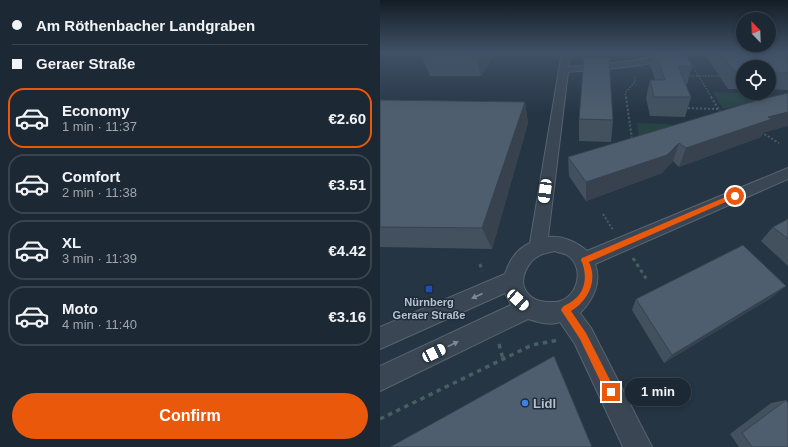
<!DOCTYPE html>
<html lang="en">
<head>
<meta charset="utf-8">
<style>
	:root { --surface:#1c2833; --page:#29343f; --text:#f1f3f6; --muted:#a0a6ac; --line:#3a444e; --accent:#ea580c }
	body { margin:0; font-family:Arial,sans-serif; background:var(--page); color:var(--text); height:100vh; display:flex; flex-direction:column; font-size:15px; white-space:nowrap }
	* { box-sizing:border-box; margin:0 }
	p { font-size:13px; color:var(--muted) }
	.icon { flex:none; width:22px; height:22px; fill:none; stroke:currentColor; stroke-width:2; stroke-linecap:round; stroke-linejoin:round }
	.map { position:relative; flex:1; overflow:hidden }
	.drawer { display:flex; flex-direction:column; background:var(--surface); width:380px }
	.drawer>* { flex:none }
	.hud { display:grid; align-content:center; height:88px; padding:0 12px; background:var(--surface) }
	.needle { width:26px; rotate:337deg }
	.fabs { position:absolute; left:356px; top:12px; display:grid; gap:8px }
	.fabs a { display:grid; place-items:center; width:40px; height:40px; border-radius:50%; background:var(--surface); box-shadow:0 2px 6px #0003,0 0 0 1px var(--line); font-size:20px }
	.end { position:absolute; width:18px; height:18px; margin:-9px; border:5px solid #ea580c; background:#fff; box-shadow:0 0 0 2px #fff }
	.from { border-radius:50% }
	.bubble { position:absolute; height:28px; border-radius:14px; background:var(--surface); box-shadow:0 2px 6px #0003,0 0 0 1px var(--line); font-size:13px; font-weight:600; line-height:28px; text-align:center }
	.car { position:absolute; width:12px; height:24px; margin:-12px -6px; border-radius:5px; box-shadow:0 0 3px 1px #0007; background:linear-gradient(#fff 24%,#345 0 40%,#fff 0 76%,#345 0 86%,#fff 0) }
	.hud b { display:flex; align-items:center; gap:14px; height:38px; font-size:15px }
	.hud b+b { border-top:1px solid var(--line) }
	.hud i { width:10px; height:10px; background:var(--text) }
	ul { padding:0; list-style:none }
	li { display:flex; align-items:center; gap:12px; height:60px; margin:0 8px 6px; padding:0 4px; border:2px solid var(--line); border-radius:16px }
	li div { flex:1 }
	li b { display:block; font-size:15px }
	li em { font-style:normal; font-weight:600 }
	li.active { border-color:var(--accent) }
	li>.icon { width:36px; height:36px; stroke-width:1.5 }
	.button { display:flex; gap:8px; margin-top:auto; padding:8px 12px }
	.button a { flex:1; height:46px; border-radius:24px; background:var(--accent); color:#fff; font-size:16px; font-weight:600; line-height:46px; text-align:center }
	main { display:flex; flex:1; min-height:0 }
	.map>svg:first-child { display:block }
	.green { fill:#274445 }
	.lines { fill:none; stroke-linecap:round; stroke-linejoin:round }
	.minor-casing { stroke:#586470; stroke-width:2 }
	.path-far3 { stroke:#466061; stroke-width:1.5; stroke-dasharray:1.5 1.5; stroke-linecap:butt }
	.path-far2 { stroke:#466061; stroke-width:2; stroke-dasharray:2 2; stroke-linecap:butt }
	.path-far1 { stroke:#466061; stroke-width:3; stroke-dasharray:3.5 3.5; stroke-linecap:butt }
	.path { stroke:#466061; stroke-width:3.5; stroke-dasharray:4.5 4.5; stroke-linecap:butt }
	.minor { fill:#3a4653; fill-rule:evenodd }
	.wall { fill:#43515f }
	.shaded-wall { fill:#37424e }
	.building { fill:#4e5e6f; stroke:#37424e }
	.oneway { fill:#7f8a96 }
	.route { fill:#ea580c }
	.transit-dot { fill:#1a4fb4; stroke:#1e2b39; stroke-width:1.5 }
	.shop-dot { fill:#3f7fe0; stroke:#1e2b39; stroke-width:1.5 }
	.labels { text-anchor:middle; stroke-width:3; stroke-linejoin:round; paint-order:stroke }
	.poi-label { font-size:11px; font-weight:bold; fill:#b7c1cd; stroke:#1e2b39 }
	.near-poi-label { font-size:13px; font-weight:bold; fill:#b7c1cd; stroke:#1e2b39; text-anchor:start }
</style>
</head>
<body>
<main>
<section class="drawer">
<div class="hud">
<b><i class="from"></i>Am Röthenbacher Landgraben</b>
<b><i></i>Geraer Straße</b>
</div>
<ul>
<li class="active"><svg class="icon" aria-label="car" viewBox="0 0 24 24"><path d="M5 17H2v-5l4-1 3-4h7l3 4 3 1v5h-3M9 17h6M6 11h13"/><circle cx="7" cy="17" r="2"/><circle cx="17" cy="17" r="2"/></svg><div><b>Economy</b><p>1 min · 11:37</p></div><em>€2.60</em></li>
<li><svg class="icon" aria-label="car" viewBox="0 0 24 24"><path d="M5 17H2v-5l4-1 3-4h7l3 4 3 1v5h-3M9 17h6M6 11h13"/><circle cx="7" cy="17" r="2"/><circle cx="17" cy="17" r="2"/></svg><div><b>Comfort</b><p>2 min · 11:38</p></div><em>€3.51</em></li>
<li><svg class="icon" aria-label="car" viewBox="0 0 24 24"><path d="M5 17H2v-5l4-1 3-4h7l3 4 3 1v5h-3M9 17h6M6 11h13"/><circle cx="7" cy="17" r="2"/><circle cx="17" cy="17" r="2"/></svg><div><b>XL</b><p>3 min · 11:39</p></div><em>€4.42</em></li>
<li><svg class="icon" aria-label="car" viewBox="0 0 24 24"><path d="M5 17H2v-5l4-1 3-4h7l3 4 3 1v5h-3M9 17h6M6 11h13"/><circle cx="7" cy="17" r="2"/><circle cx="17" cy="17" r="2"/></svg><div><b>Moto</b><p>4 min · 11:40</p></div><em>€3.16</em></li>
</ul>
<div class="button"><a>Confirm</a></div>
</section>
<div class="map">
<svg width="408" height="447" viewBox="0 0 408 447">
	<rect width="100%" height="100%" fill="#253544"/>
	<g class="green">
		<polygon points="333,92 362,93 400,101 360,105 343,109"/>
		<polygon points="257,123 286,124 308,128 260,143"/>
	</g>
	<g class="lines">
		<g class="minor-casing">
			<path id="minor" d="M182,52H190L188,67C211,65 234,64 257,60C273,57 288,51 303,52C289,66 210,70 188,72L168,237C182,235 197,242 207,251L408,168V179L215,264C222,282 213,300 200,313L211,328L272,447H243L195,344L180,322C170,326 158,322 148,319L0,391V366L131,305L125,293L0,349V327L125,274C129,261 137,249 150,243ZM175,251C179,253 184,253 187,255C206,267 198,299 176,302C173,302 170,302 167,302C158,301 151,299 146,291C138,279 148,261 160,255C165,253 170,252 175,251Z"/>
		</g>
		<g class="path-far3">
			<polyline points="309,60 332,98"/>
			<polyline points="307,76 339,76"/>
			<polyline points="246,98 245,93 255,82 255,77"/>
		</g>
		<g class="path-far2">
			<polyline points="246,97 252,139"/>
			<polyline points="331,97 341,113"/>
			<polyline points="304,108 338,109"/>
			<polyline points="381,132 399,143"/>
			<polyline points="223,214 233,230"/>
		</g>
		<g class="path-far1">
			<polyline points="253,258 267,280"/>
			<polyline points="100,264 102,271"/>
		</g>
		<g class="path">
			<polyline points="119,344 123,359"/>
			<polyline points="0,419 152,345 179,340"/>
		</g>
		<use href="#minor" class="minor"/>
	</g>
	<g class="wall">
		<polygon points="44,52 116,52 101,76 50,76 41,55"/>
		<polygon points="217,52 304,52 312,66 307,84 305,84 311,97 305,117 270,116 266,98 270,80 275,80 270,65 272,55 267,56 217,56"/>
		<polygon points="323,52 408,52 408,90 389,89 389,67 363,67 363,89 348,89"/>
		<polygon points="0,100 145,102 148,123 112,249 0,247"/>
		<polygon points="378,100 383,133 381,137 299,167 293,161 282,173 206,201 189,176 188,157"/>
		<polygon points="199,119 233,120 231,142 199,141"/>
		<polygon points="408,219 408,266 381,241 393,227"/>
		<polygon points="406,286 391,298 284,363 252,310 256,299"/>
		<polygon points="406,400 408,447 359,447 350,434 391,403"/>
	</g>
	<g class="shaded-wall">
		<polygon points="97,52 116,52 101,76 95,55"/>
		<polygon points="268,52 273,52 272,55 267,56"/>
		<polygon points="145,102 148,123 112,249 102,228"/>
		<polygon points="408,112 408,126 383,133 381,137 299,167 306,148 388,117"/>
		<polygon points="299,143 293,161 282,173 206,201 206,182"/>
		<polygon points="406,286 391,298 284,363 292,355"/>
	</g>
	<g class="building">
		<polygon points="44,52 97,52 95,55 41,55"/>
		<polygon points="275,52 304,52 312,66 298,66 311,97 274,97 270,80 285,80"/>
		<polygon points="339,52 408,52 408,73 389,73 389,67 363,67 363,73 355,72"/>
		<polygon points="204,58 229,58 233,120 199,119"/>
		<polygon points="408,93 408,112 388,117 392,119 306,148 299,143 287,155 206,182 188,157 378,100"/>
		<polygon points="0,100 145,102 102,228 0,227"/>
		<polygon points="408,219 408,239 393,227"/>
		<polygon points="363,245 406,286 292,355 256,299"/>
		<polygon points="174,356 212,447 10,447"/>
		<polygon points="406,400 408,403 408,447 372,447 362,433"/>
	</g>
	<defs><path id="oneway-solid" d="M-6-.8H1V-3.2L6.5 0L1 3.2V.8H-6Z"/></defs>
	<g class="oneway">
		<use href="#oneway-solid" transform="translate(97 296) rotate(156)"/>
		<use href="#oneway-solid" transform="translate(73 344) rotate(-26)"/>
	</g>
	<linearGradient id="sky" x2="0" y2="1"><stop stop-color="#141d25"/><stop offset="0.46" stop-color="#405167"/><stop offset="1" stop-color="#405167" stop-opacity="0"/></linearGradient>
	<rect width="408" height="114" fill="url(#sky)"/>
	<path class="route" d="M355,193L357,194V197L209,262C218,281 208,301 191,311L206,333L234,388L236,392L234,395L231,397L227,395L200,339L181,310C183,305 187,305 191,302C206,293 208,275 201,260L202,258Z"/>
	<rect class="transit-dot" x="45" y="285" width="8" height="8" rx="2"/>
	<circle class="shop-dot" cx="145" cy="403" r="4"/>
	<g class="labels">
		<g class="poi-label">
			<text x="49" y="306">Nürnberg<tspan x="49" dy="13">Geraer Straße</tspan></text>
		</g>
		<g class="near-poi-label">
			<text x="153" y="408">Lidl</text>
		</g>
	</g>
</svg>
<div class="fabs">
<a><svg class="needle" viewBox="-14 -14 28 28"><path d="M0-13l5 13h-10z" fill="#e53935"/><path d="M0 13l5-13h-10z" fill="#a0a6ac"/></svg></a>
<a><svg class="icon" aria-label="locate" viewBox="0 0 24 24"><circle cx="12" cy="12" r="6"/><path d="M12 2v4M12 18v4M2 12h4M18 12h4"/></svg></a>
</div>
<i class="end from" style="left:355px;top:196px"></i>
<i class="end" style="left:231px;top:392px"></i>
<div class="bubble" style="left:245px;top:378px;width:66px">1 min</div>
<i class="car" style="left:165px;top:191px;rotate:188deg"></i>
<i class="car" style="left:138px;top:300px;rotate:132deg"></i>
<i class="car" style="left:54px;top:353px;rotate:64deg"></i>
</div>
</main>
</body>
</html>
